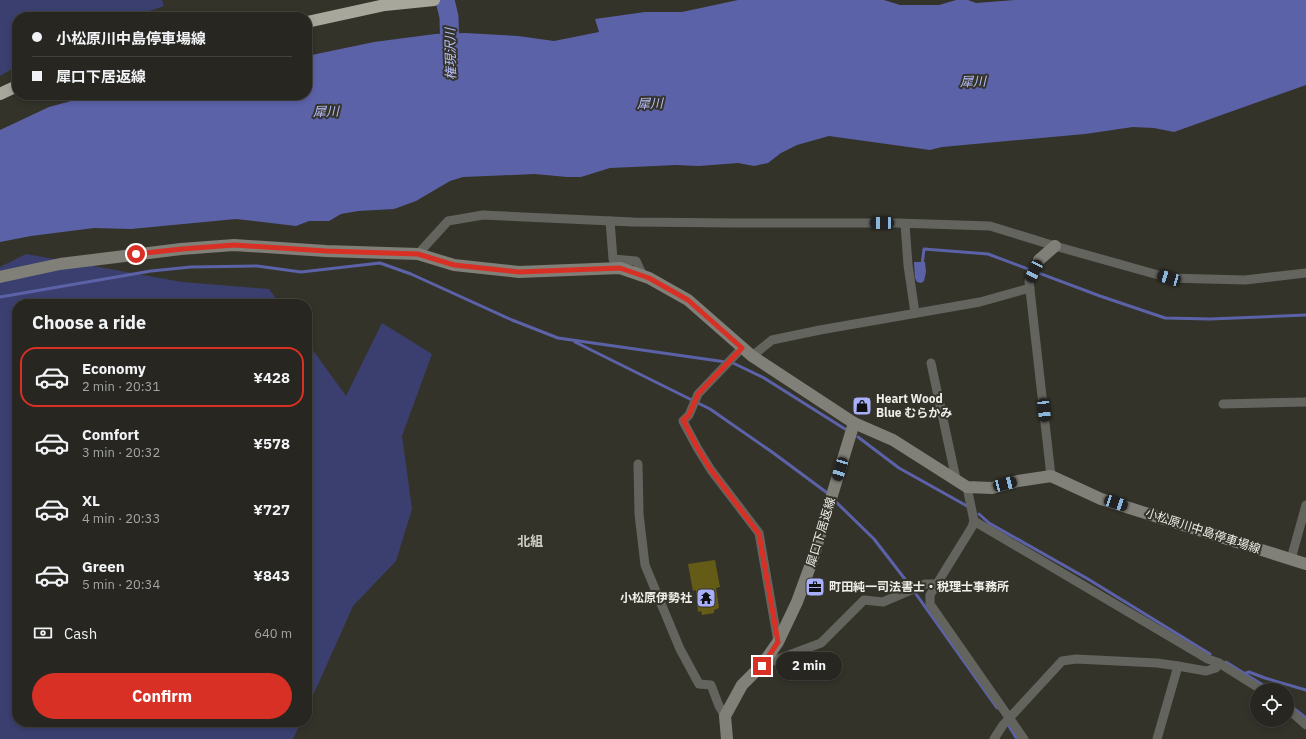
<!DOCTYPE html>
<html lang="en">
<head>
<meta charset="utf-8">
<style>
	:root { --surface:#272620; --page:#2f2e29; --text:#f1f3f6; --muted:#a4a5a5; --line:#43433e; --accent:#d93025 }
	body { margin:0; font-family:"IBM Plex Sans","Noto Sans JP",sans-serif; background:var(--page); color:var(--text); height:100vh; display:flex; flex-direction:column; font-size:15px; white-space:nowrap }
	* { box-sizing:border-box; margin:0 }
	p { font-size:13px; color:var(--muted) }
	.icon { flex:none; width:22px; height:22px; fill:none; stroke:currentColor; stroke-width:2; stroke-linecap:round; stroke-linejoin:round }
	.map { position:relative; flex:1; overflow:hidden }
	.details { position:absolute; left:12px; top:299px; width:300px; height:428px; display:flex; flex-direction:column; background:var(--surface); border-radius:16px; box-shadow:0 2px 6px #0003,0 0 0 1px var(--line) }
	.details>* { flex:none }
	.hud { position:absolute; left:12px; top:12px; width:300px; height:88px; border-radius:16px; box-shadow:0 2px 6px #0003,0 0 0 1px var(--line); display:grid; align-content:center; height:88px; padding:0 20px; background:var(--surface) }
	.fabs { position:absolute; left:1250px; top:683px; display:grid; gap:8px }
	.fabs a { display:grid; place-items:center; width:44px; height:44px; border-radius:50%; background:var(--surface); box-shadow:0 2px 6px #0003,0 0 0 1px var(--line); font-size:20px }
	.end { position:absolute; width:18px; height:18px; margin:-9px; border:5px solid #d93025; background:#fff; box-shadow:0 0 0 2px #fff }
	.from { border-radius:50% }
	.bubble { position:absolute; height:28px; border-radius:14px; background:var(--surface); box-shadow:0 2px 6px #0003,0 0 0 1px var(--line); font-size:13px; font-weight:800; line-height:28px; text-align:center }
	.car { position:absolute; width:12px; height:24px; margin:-12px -6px; border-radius:5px; box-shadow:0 0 3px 1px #0007; background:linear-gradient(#222 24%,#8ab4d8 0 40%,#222 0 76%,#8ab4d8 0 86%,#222 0) }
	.hud b { display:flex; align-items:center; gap:14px; height:38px; font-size:15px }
	.hud b+b { border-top:1px solid var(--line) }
	.hud i { width:10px; height:10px; background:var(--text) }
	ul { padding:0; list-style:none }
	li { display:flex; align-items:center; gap:12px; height:60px; margin:0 8px 6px; padding:0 12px; border:2px solid transparent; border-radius:16px }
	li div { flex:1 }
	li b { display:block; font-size:15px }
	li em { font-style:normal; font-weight:800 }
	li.active { border-color:var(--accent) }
	li>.icon { width:36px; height:36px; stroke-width:1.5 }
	h2 { padding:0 20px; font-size:18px; line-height:48px }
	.pay { display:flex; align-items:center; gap:10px; height:44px; padding:0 20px; font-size:15px }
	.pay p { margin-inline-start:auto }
	.action { display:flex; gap:8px; margin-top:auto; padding:8px 20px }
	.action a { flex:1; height:46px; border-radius:24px; background:var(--accent); color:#fff; font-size:16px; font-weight:800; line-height:46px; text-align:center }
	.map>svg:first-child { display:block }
	.green { fill:#3b3f6f }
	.water { fill:#5c62a8 }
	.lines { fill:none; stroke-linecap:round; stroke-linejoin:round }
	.stream { stroke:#5c62a8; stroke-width:3 }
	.river { stroke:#5c62a8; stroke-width:19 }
	.building { fill:#645c16 }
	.street { stroke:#64645f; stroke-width:9 }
	.secondary { stroke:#807f78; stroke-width:12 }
	.highway { stroke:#a8a79c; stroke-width:12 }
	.route { stroke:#d93025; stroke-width:5 }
	.labels { text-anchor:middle; stroke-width:4; stroke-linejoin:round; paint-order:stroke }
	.poi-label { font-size:12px; font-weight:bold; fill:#eeede8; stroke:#34332a; text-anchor:start }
	.street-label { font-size:12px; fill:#eeede8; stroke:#34332a }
	.water-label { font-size:13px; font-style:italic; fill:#b8bffb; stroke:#34332a }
	.neighbourhood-label { font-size:13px; font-weight:bold; fill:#cecdc2; stroke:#34332a }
</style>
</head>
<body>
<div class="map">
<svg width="1306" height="739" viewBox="0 0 1306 739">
	<rect width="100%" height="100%" fill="#34332a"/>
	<g class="green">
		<polygon points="0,0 162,0 164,6 132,17 17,17 17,66 0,76"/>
		<polygon points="26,254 182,282 269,289 280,304 17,304 17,722 301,722 293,739 0,739 0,267"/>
		<polygon points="382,323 432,354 402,436 412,509 396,561 353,606 307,709 307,342 346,396"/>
	</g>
	<g class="water">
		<polygon points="738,0 884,0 900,5 939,5 956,0 968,0 976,3 1015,0 1306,0 1306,85 1174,132 1154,128 1133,127 1085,134 942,147 930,150 829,136 797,145 781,153 768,163 754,166 738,163 699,166 676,165 610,168 581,177 567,177 535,174 463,177 450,181 416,201 394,209 358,211 341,214 329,221 309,221 296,226 236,219 131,229 94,228 31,236 0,242 0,130 49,107 93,95 307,95 307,56 374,42 435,34 465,33 518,36 554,41 599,32 595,19 645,12 682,12"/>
		<polygon points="914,262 925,262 926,272 924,281 921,283 917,282 915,278"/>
	</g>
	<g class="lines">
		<g class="stream">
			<polyline points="922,265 924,249 988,254 1100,296 1165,318 1210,319 1306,315"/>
			<polyline points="0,297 151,271 191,267 257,266 301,272 380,263 411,274 512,320 558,338 726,362"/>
			<polyline points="575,342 710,409 772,452 826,492"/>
			<polyline points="733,363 764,378 845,429"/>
			<polyline points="858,437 899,468 967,506"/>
			<polyline points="836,502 874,539 911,587 997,708"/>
			<polyline points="979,514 989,523 1088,579 1210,654"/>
			<polyline points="1226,662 1271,690"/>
			<polyline points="1246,673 1249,672 1265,678 1306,690"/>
			<polyline points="1287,703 1306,718"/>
			<polyline points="1007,723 1017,739"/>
		</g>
		<polyline class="river" points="445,0 449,17 450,58"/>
	</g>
	<polygon class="building" points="715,560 720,587 716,588 719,608 714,610 714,613 702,615 701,611 698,612 696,590 693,591 688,564"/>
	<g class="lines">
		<g class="street">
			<polyline points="610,221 613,259 636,261 643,276"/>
			<polyline points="905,224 908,265 915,313"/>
			<polyline points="418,254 448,221 483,215 633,222 736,223 897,223 990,226 1055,246 1169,278 1245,280 1306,273"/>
			<polyline points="1039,260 1029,281 1051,476"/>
			<polyline points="742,348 698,394 689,415 683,421 698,449 711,470 759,533 778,642"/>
			<polyline points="752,356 772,340 820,330 980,302 1030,288"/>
			<polyline points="931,363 956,479"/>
			<polyline points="1223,404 1306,402"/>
			<polyline points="638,464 639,514 645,565 680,649 699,684 711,685 719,706 725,716"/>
			<polyline points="967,487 974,521 972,527 930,595 930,604 1024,739"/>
			<polyline points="974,521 1208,659 1219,663 1262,690"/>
			<polyline points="1291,559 1306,505"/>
			<polyline points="762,665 821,643 864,600 883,602 925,584 936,584"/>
			<polyline points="1287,708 1306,725"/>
			<polyline points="994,739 1003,725 1062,661 1076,659 1157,663 1178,666"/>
			<polyline points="1157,739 1178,666 1206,671 1216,668 1219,663"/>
		</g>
		<g class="secondary">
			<polyline points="1039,260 1055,246"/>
			<polyline points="0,277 60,264 181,249 234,245 326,251 418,254 454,265 519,272 620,268 649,278 688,300 752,356 854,423 893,440 967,487 992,488 1018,481 1051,476 1101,499 1306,564"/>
			<polyline points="727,739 725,716 742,685 762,665 778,642 797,602 812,561 854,423"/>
		</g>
		<g class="highway">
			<polyline points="307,22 385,5 434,0"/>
			<polyline points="0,94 17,86"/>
		</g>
	</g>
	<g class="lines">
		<polyline class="route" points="136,254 182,249 234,245 326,251 418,254 454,265 519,272 620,268 649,278 688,300 742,348 698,394 689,415 683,420 698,449 711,470 759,534 778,642 762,666"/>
	</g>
	<defs>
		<g id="shop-square" transform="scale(1)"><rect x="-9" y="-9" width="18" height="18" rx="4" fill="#a8b0fc" stroke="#34332a"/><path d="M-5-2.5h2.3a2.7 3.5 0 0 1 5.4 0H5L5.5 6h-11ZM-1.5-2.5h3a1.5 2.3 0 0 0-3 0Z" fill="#111"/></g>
		<g id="office-square" transform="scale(1)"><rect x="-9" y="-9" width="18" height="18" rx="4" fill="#a8b0fc" stroke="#34332a"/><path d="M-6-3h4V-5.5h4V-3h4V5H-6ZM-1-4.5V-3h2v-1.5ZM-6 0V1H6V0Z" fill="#111"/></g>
		<g id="temple-square" transform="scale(1)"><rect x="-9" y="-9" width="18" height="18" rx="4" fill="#a8b0fc" stroke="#34332a"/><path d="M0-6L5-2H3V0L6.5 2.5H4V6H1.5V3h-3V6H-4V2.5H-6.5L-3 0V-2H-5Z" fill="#111"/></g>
	</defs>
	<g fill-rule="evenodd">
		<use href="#shop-square" x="862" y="406"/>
		<use href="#office-square" x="815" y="587"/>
		<use href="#temple-square" x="706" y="598"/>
	</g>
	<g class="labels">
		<g class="poi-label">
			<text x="876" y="403">Heart Wood<tspan x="876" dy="14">Blue むらかみ</tspan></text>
			<text x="829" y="591">町田純一司法書士・税理士事務所</text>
			<text x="692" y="602" text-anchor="end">小松原伊勢社</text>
		</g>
		<g class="street-label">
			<text transform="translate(1203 531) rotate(18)" y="4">小松原川中島停車場線</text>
			<text transform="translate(821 532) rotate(-73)" y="4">犀口下居返線</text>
		</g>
		<g class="water-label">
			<text transform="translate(450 54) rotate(-91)" y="5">権現沢川</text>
			<text transform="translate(973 81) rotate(-1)" y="5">犀川</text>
			<text transform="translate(650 103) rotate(-1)" y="5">犀川</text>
			<text transform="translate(326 111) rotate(-1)" y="5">犀川</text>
		</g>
		<g class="neighbourhood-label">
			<text x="530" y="546">北組</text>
		</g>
	</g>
</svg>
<div class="fabs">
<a><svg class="icon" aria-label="locate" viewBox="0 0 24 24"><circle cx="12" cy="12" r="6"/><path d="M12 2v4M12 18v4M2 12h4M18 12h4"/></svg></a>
</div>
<i class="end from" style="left:136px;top:254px"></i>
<i class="end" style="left:762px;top:666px"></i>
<div class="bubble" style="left:776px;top:652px;width:66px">2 min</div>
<i class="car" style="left:882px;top:223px;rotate:270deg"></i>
<i class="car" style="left:1034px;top:271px;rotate:206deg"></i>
<i class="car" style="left:1169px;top:278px;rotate:286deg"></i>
<i class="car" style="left:1044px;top:410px;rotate:174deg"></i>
<i class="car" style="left:840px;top:469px;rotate:197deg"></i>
<i class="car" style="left:1005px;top:484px;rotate:76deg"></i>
<i class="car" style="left:1116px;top:503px;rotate:108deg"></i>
<div class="hud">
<b><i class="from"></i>小松原川中島停車場線</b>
<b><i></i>犀口下居返線</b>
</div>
<section class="details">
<h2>Choose a ride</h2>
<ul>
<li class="active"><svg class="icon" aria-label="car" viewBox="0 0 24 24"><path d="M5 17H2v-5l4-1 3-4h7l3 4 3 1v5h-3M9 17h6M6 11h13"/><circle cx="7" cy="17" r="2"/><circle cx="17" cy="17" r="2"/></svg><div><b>Economy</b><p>2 min · 20:31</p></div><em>¥428</em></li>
<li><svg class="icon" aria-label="car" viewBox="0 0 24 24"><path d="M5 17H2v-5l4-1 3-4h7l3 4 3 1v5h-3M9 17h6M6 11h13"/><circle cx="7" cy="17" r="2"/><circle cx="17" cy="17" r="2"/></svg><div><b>Comfort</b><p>3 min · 20:32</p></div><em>¥578</em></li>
<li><svg class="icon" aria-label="car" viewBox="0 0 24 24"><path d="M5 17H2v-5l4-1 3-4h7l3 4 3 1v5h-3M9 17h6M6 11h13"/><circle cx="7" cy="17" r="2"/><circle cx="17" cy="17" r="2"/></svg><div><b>XL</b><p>4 min · 20:33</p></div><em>¥727</em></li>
<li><svg class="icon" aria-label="car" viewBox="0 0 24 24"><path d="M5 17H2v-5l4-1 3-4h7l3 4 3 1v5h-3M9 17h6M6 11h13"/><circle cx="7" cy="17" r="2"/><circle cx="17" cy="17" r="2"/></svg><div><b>Green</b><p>5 min · 20:34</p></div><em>¥843</em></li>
</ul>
<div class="pay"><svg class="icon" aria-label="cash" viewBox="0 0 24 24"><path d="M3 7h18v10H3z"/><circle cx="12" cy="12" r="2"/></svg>Cash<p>640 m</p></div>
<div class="action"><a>Confirm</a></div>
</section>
</div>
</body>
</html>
